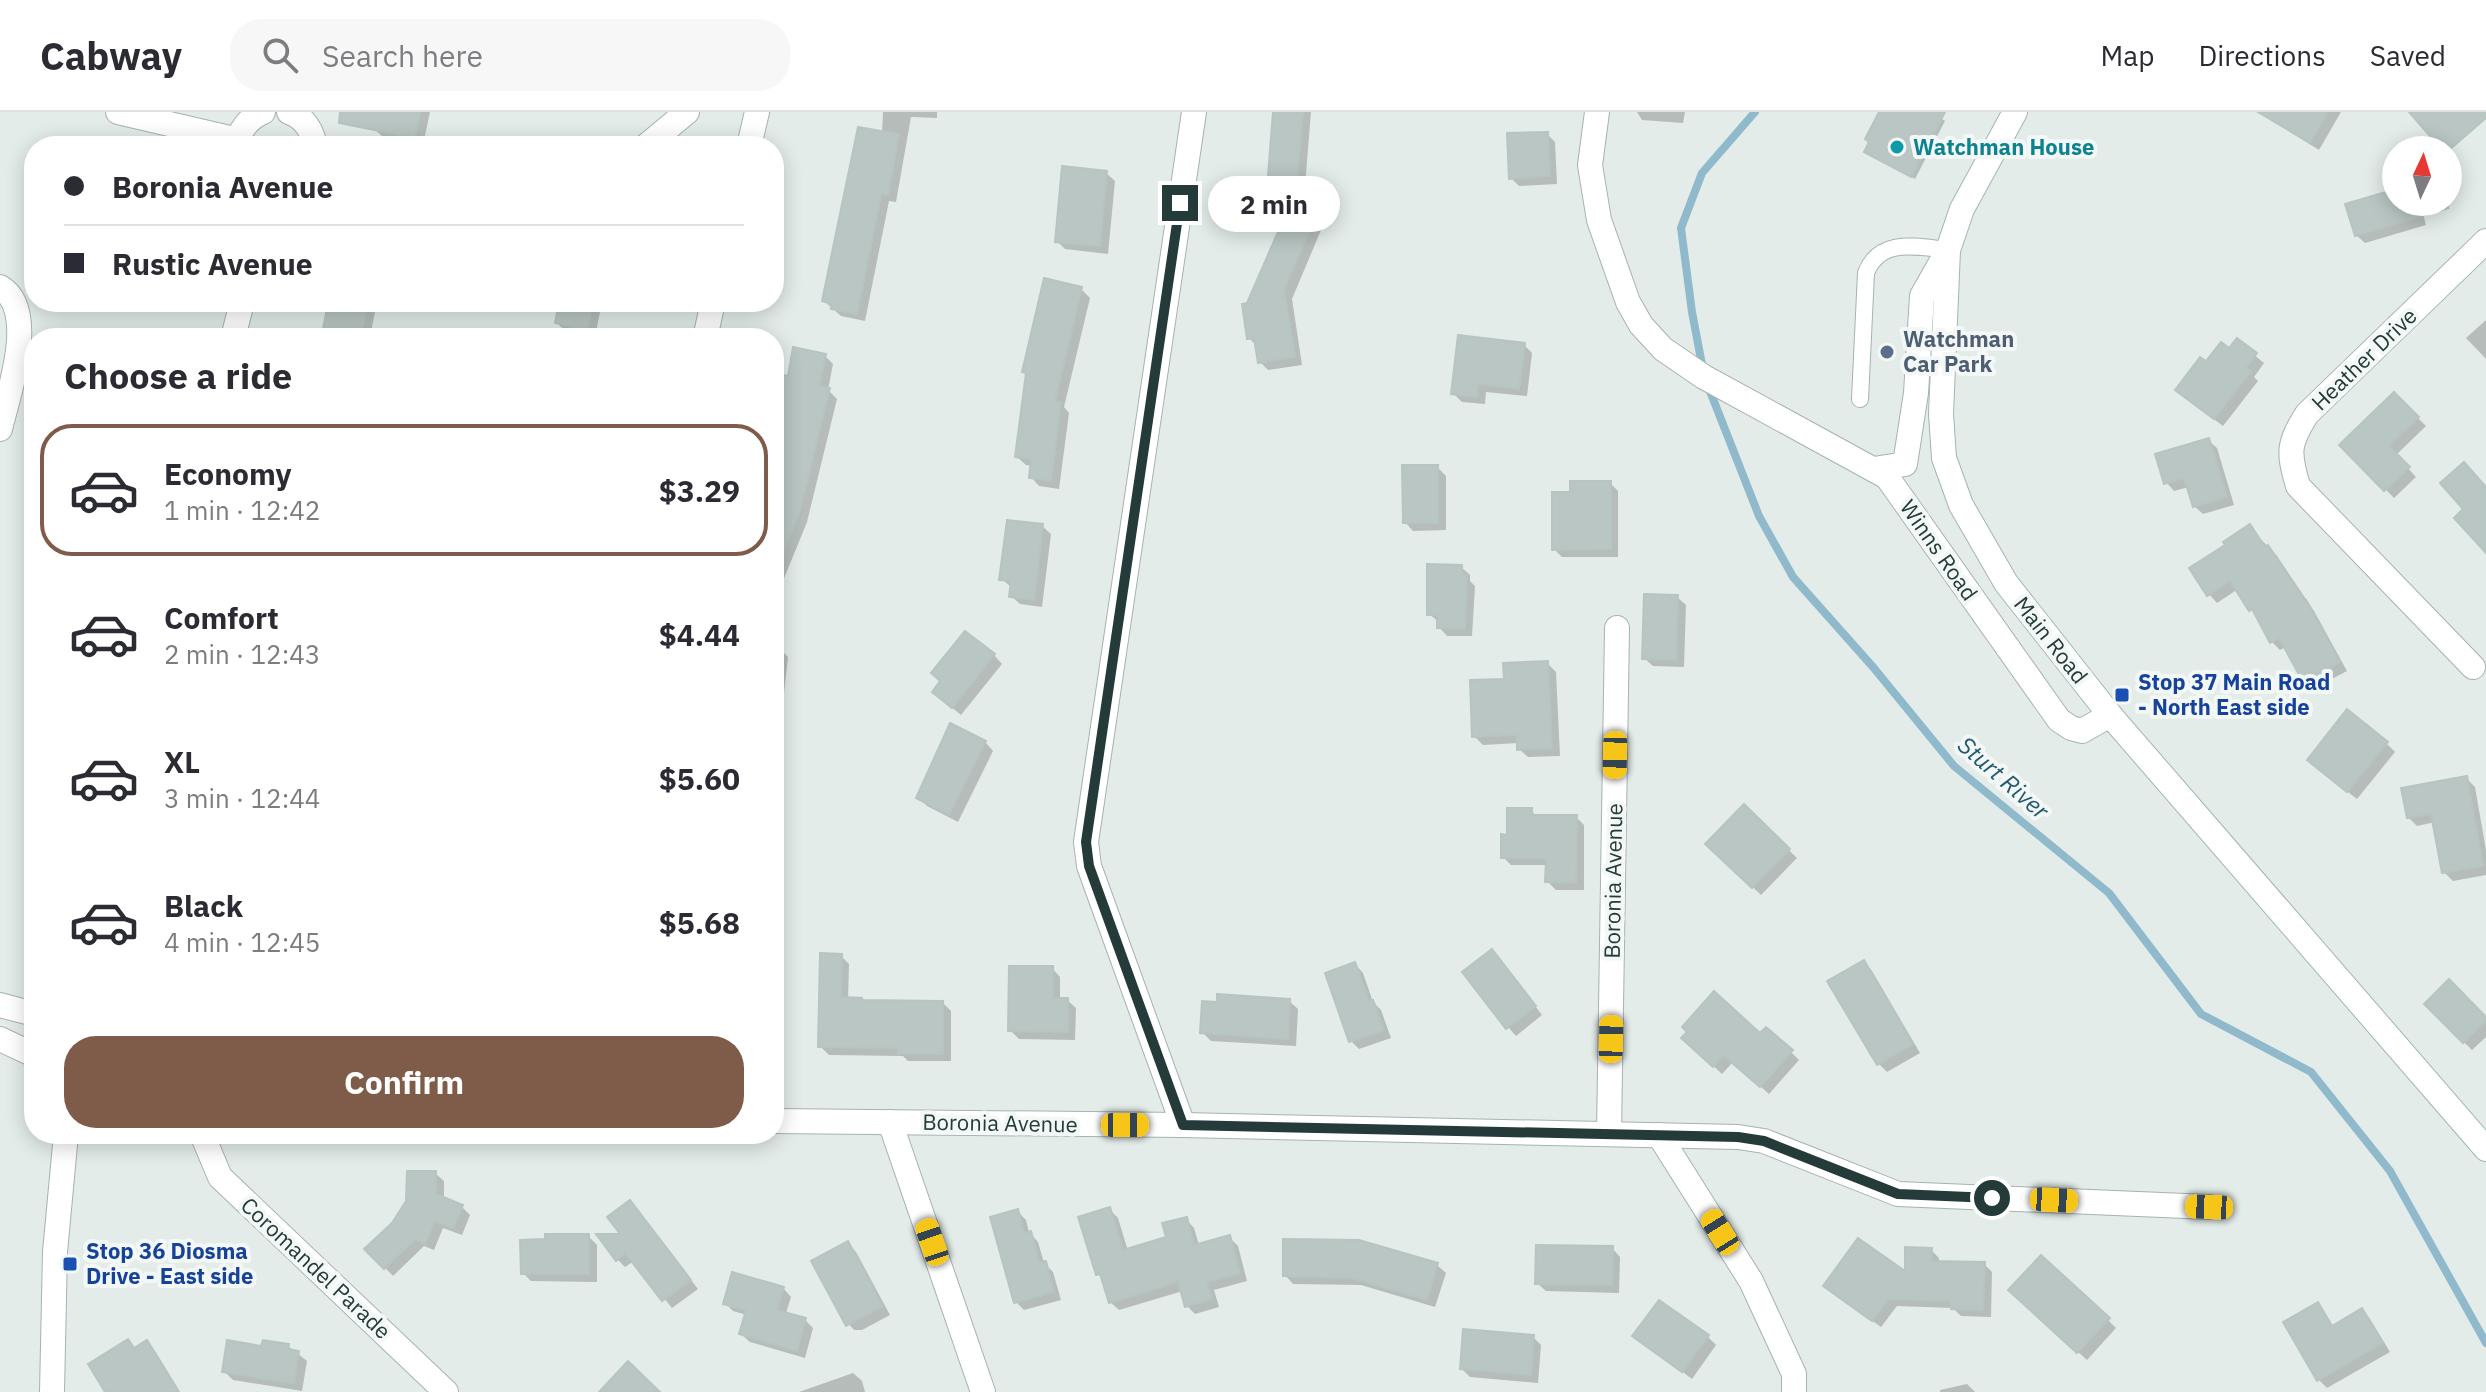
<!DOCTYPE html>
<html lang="en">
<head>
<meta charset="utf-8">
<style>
	:root { --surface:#fff; --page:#f7f7f7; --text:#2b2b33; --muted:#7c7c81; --line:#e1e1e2; --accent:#7f5c4a }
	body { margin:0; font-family:"IBM Plex Sans",sans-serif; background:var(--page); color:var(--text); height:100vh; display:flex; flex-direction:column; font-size:30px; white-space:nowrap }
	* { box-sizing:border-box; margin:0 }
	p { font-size:26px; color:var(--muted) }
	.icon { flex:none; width:44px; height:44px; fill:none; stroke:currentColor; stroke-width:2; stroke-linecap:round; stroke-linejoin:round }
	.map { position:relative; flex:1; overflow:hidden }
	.side { position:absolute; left:24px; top:216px; width:760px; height:816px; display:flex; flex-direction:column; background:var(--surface); border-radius:32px; box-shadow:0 4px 20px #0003 }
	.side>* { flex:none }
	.top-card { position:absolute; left:24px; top:24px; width:760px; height:176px; border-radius:32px; box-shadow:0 4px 20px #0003; display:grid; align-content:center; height:176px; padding:0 40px; background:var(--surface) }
	.needle { width:52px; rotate:4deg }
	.tools { position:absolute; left:2382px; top:24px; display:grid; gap:16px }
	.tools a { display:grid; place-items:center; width:80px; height:80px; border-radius:50%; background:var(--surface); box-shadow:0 4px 20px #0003; font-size:40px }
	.end { position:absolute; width:36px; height:36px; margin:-18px; border:10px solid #243b39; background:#fff; box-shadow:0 0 0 4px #fff }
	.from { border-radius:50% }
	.bubble { position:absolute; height:56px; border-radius:28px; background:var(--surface); box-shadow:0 4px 20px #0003; font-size:26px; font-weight:700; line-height:56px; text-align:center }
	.car { position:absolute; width:24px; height:48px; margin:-24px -12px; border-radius:10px; box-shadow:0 0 6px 2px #0007; background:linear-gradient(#f5c518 24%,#345 0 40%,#f5c518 0 76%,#345 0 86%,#f5c518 0) }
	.top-card b { display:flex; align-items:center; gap:28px; height:76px; font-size:30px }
	.top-card b+b { border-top:2px solid var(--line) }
	.top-card i { width:20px; height:20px; background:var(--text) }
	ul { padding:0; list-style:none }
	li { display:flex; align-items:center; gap:24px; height:132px; margin:0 16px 12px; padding:0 24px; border:4px solid transparent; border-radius:32px }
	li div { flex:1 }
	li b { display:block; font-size:30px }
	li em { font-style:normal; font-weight:700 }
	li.selected { border-color:var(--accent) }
	li>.icon { width:72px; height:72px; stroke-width:1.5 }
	h2 { padding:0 40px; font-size:36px; line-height:96px }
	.action { display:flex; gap:16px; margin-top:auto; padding:16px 40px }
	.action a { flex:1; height:92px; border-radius:32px; background:var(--accent); color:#fff; font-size:32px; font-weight:700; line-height:92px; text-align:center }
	header { display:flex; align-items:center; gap:48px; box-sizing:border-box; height:112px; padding:0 40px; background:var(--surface); border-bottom:2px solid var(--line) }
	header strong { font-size:38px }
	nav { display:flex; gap:44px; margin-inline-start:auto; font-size:28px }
	.search { width:560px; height:72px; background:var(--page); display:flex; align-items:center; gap:20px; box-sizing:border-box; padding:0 28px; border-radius:32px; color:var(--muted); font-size:30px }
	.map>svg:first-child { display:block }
	.shadow { fill:#0003 }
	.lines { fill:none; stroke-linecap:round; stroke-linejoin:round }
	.stream { stroke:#90bacc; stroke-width:8 }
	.building { fill:#b9c6c3; stroke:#b6c5c1; stroke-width:2 }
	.lane-casing { stroke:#a6b3b1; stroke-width:18 }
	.street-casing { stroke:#a6b3b1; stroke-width:26 }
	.secondary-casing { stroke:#a2b6b2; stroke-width:26 }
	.lane { stroke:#fff; stroke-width:16 }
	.street { stroke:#fff; stroke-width:24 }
	.secondary { stroke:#fff; stroke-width:24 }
	.route { stroke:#243b39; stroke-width:10 }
	.culture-dot { fill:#0f9aa8; stroke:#f3f8f7; stroke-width:3 }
	.service-dot { fill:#5c6f8a; stroke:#f3f8f7; stroke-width:3 }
	.transit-dot { fill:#1a4fb4; stroke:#f3f8f7; stroke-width:3 }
	.labels { text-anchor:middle; stroke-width:8; stroke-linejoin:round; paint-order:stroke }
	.culture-label { font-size:22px; font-weight:bold; fill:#0d838f; stroke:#f3f8f7; text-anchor:start }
	.service-label { font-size:22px; font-weight:bold; fill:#4e5e75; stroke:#f3f8f7; text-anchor:start }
	.street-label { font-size:22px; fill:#243b39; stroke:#f3f8f7 }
	.transit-label { font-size:22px; font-weight:bold; fill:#164399; stroke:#f3f8f7; text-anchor:start }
	.water-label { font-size:24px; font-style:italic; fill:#245972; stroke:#f3f8f7 }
</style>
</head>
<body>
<header>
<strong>Cabway</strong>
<div class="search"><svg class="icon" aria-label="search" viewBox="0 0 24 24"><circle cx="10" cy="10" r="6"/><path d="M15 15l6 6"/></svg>Search here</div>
<nav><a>Map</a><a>Directions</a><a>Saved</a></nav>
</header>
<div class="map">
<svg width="2486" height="1280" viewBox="0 0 2486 1280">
	<rect width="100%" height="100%" fill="#e3ece9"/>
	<g class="shadow">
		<polygon points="378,0 430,0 423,33 383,25 374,17"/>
		<polygon points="883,0 937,0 937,6 911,5 896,90 889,89 865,209 841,204 824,189 882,21"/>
		<polygon points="1275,0 1311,0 1305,74 1278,72 1270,63"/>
		<polygon points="1637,0 1685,0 1683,11 1642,8"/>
		<polygon points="1881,0 1932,0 1945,9 1915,67 1866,40"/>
		<polygon points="2276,0 2341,0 2319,38 2290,20 2282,12"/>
		<polygon points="1547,22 1555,30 1557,72 1519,74 1511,66"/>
		<polygon points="1106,61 1115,69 1108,142 1065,137 1057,129"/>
		<polygon points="2396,79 2396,90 2420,90 2426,113 2365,131 2356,123"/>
		<polygon points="1316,103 1324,111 1292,187 1302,253 1268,258 1260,250 1257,234 1249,226 1249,193"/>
		<polygon points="1081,177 1090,186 1064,295 1069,301 1059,377 1039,374 1031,365 1032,354 1026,353 1017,345 1028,264 1024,260"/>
		<polygon points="330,190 377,190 371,220 389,226 335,226 325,216"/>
		<polygon points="561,190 602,190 595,225 565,219 557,211"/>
		<polygon points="2486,208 2486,247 2466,226"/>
		<polygon points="2237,229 2264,251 2254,265 2258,269 2223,314 2186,286 2207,252 2230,239"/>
		<polygon points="1524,233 1532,241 1527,284 1486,280 1485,292 1462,290 1453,281"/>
		<polygon points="825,244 833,252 828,278 837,287 807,410 774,491 774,367 780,342 774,337 774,330 782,293 774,289 774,263 789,267"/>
		<polygon points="2394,282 2426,314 2396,343 2416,365 2394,386 2342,333"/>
		<polygon points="2208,328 2217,336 2234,393 2203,402 2194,394 2189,375 2174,379 2166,370"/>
		<polygon points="1437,355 1446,364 1446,418 1413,419 1405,410"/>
		<polygon points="1610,371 1618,379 1618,445 1562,445 1554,437 1572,382"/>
		<polygon points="1042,414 1051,422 1042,495 1020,492 1011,484 1012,476 1002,467"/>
		<polygon points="2252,418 2277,444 2314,499 2347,559 2313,577 2304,568 2286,535 2280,538 2272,530 2258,504 2238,477 2217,491 2209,482"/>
		<polygon points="1461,455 1470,463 1470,469 1475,474 1472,524 1447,524 1439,515 1439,510 1429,502"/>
		<polygon points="1677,485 1686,493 1684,555 1653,554 1644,546"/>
		<polygon points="774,536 780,537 788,545 784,581 774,580"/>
		<polygon points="994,543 1002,552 961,603 943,588"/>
		<polygon points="1547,551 1556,560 1560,644 1528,645 1519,637 1519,631 1483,633 1474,624 1506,569"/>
		<polygon points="985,630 993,639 958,710 927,694 919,686"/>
		<polygon points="2387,632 2395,640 2357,687 2318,656"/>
		<polygon points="2466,666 2475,675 2486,738 2486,763 2453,769 2444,760 2435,710 2417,714 2408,705"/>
		<polygon points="1744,695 1797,746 1761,783 1708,732"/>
		<polygon points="1531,698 1537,705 1576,705 1584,713 1584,778 1556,778 1547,769 1547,753 1511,753 1503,745 1509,725"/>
		<polygon points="841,844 849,852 848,888 863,890 943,891 951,899 951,949 908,949 903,944 829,943 820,934"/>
		<polygon points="1500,848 1542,903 1516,924 1508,915"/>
		<polygon points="1864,850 1872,859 1920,941 1887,960 1879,952"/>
		<polygon points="1355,852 1363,861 1373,890 1381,898 1391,926 1359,937 1351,929"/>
		<polygon points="1052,856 1060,865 1060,888 1067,888 1076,896 1075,928 1019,927 1010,918"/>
		<polygon points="1289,889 1298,897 1296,934 1211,929 1202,920"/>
		<polygon points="2426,892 2486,907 2486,925 2472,938"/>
		<polygon points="774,907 784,931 774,936"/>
		<polygon points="1761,923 1791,940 1799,948 1769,982 1733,950 1722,962 1692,934"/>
		<polygon points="435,1061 444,1069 444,1088 462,1095 470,1103 462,1123 443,1116 434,1138 424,1134 393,1164 367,1137 393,1112"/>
		<polygon points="1110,1098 1118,1106 1128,1139 1168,1126 1186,1107 1194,1116 1199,1133 1229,1125 1238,1134 1247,1169 1214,1178 1219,1195 1195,1202 1187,1194 1183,1179 1119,1198 1110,1190 1104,1168 1098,1162"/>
		<polygon points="638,1099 698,1177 672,1196 634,1149 625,1155 617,1147 624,1124"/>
		<polygon points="1017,1099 1026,1108 1029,1120 1038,1130 1044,1151 1053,1160 1061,1188 1024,1198 1016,1190"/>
		<polygon points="588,1124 597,1133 597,1170 531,1169 523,1161"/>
		<polygon points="848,1132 856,1140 890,1203 862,1218 854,1218 846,1209"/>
		<polygon points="1612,1136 1620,1145 1619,1181 1546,1179 1537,1171"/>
		<polygon points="1931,1138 1939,1146 1939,1151 1984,1152 1992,1160 1991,1205 1961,1204 1953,1196 1897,1194 1881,1215 1834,1182 1907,1163"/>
		<polygon points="1437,1153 1446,1161 1435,1195 1361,1173 1293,1172 1285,1163"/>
		<polygon points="783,1176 791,1185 786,1201 805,1208 813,1216 805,1246 750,1230 741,1222 747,1203 733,1199 725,1191"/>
		<polygon points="2019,1186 2108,1208 2116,1216 2087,1248"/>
		<polygon points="2318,1193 2334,1215 2362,1199 2370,1207 2390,1240 2327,1276 2319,1268"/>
		<polygon points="1635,1224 1708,1225 1716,1233 1692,1267"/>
		<polygon points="1533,1225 1541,1233 1538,1271 1470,1265 1462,1257"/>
		<polygon points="128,1229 136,1238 146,1231 155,1239 180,1280 108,1280"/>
		<polygon points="288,1234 307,1249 302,1279 233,1268 224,1259"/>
		<polygon points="853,1261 862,1269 865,1280 799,1280"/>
		<polygon points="1967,1272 1975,1280 1940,1280 1940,1278"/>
	</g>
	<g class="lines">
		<g class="stream">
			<polyline points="1703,258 1692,200 1681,116 1702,61 1755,0"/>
			<polyline points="1708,274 1759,404 1793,465 1873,555 1954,654 2109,781 2201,902 2311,960 2390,1059 2486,1231"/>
		</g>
	</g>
	<g class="building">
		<polygon points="340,0 420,0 415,26 339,11"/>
		<polygon points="1273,0 1303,0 1297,67 1268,64"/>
		<polygon points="1879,0 1945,0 1911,65 1864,40 1869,30 1865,27"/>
		<polygon points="2258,0 2328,0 2310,31"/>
		<polygon points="2409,0 2486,0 2486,6 2448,39 2442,38"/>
		<polygon points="858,15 899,22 888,83 881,82 857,202 831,197 832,192 822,189"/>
		<polygon points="1548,20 1550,64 1509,67 1507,21"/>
		<polygon points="1062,54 1107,59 1100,134 1055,130"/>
		<polygon points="2396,77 2396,90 2448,90 2448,96 2355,124 2345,92"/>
		<polygon points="1291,90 1317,101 1284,178 1295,245 1258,251 1254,226 1247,227 1242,192 1247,191"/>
		<polygon points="1044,166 1082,175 1055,289 1061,290 1051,369 1029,366 1031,347 1015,345 1026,261 1022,260"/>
		<polygon points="559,190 593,190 587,218 555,211"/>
		<polygon points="328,191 366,200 360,226 333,226 335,219 323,217"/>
		<polygon points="1458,223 1525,231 1519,277 1478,272 1477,285 1451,282"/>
		<polygon points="2237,226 2257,241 2246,256 2251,259 2214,307 2175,278 2200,245 2206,249 2221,230 2229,236"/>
		<polygon points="793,235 826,242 819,274 830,276 799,401 775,461 774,358 779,338 774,337 774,321 782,287 774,286 774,261 788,264"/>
		<polygon points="2394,280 2419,305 2389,334 2410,355 2384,379 2339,333"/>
		<polygon points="2209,326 2227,385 2193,395 2184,366 2164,372 2155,342"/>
		<polygon points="2464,350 2486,375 2486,441 2454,406 2463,397 2440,371"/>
		<polygon points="1402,353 1438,353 1438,411 1403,411"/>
		<polygon points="1570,369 1611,369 1611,437 1552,438 1552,380 1570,380"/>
		<polygon points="1007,408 1043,412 1034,488 1009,485 1011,469 999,468"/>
		<polygon points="2250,412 2265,435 2268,433 2305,489 2306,488 2340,550 2303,570 2279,526 2270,531 2252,497 2249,499 2230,469 2207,484 2189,456 2225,433 2223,430"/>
		<polygon points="1427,452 1462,453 1462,463 1467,463 1465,517 1437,516 1437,503 1427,503"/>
		<polygon points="1644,482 1678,483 1676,548 1642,547"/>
		<polygon points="965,519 995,542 952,596 932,580 940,569 931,561"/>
		<polygon points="1548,549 1552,636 1517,638 1517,623 1472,625 1470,568 1504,567 1503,551"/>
		<polygon points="2347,597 2388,630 2347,680 2307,648"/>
		<polygon points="950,611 986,629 949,703 916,686"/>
		<polygon points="2467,664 2483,754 2442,761 2431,702 2407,706 2401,676"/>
		<polygon points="1744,692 1790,737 1752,776 1705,732"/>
		<polygon points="1507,696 1532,696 1532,703 1577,703 1576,771 1545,770 1546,746 1501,746 1501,722 1507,723"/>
		<polygon points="1492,837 1536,894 1506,917 1462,860"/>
		<polygon points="820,841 842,842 841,885 862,886 862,888 943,889 943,942 898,942 898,936 818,935"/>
		<polygon points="1864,848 1913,932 1877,953 1827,869"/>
		<polygon points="1355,850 1369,889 1373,888 1384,918 1349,930 1325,861"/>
		<polygon points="1009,854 1053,854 1053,886 1068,886 1068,920 1008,919"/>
		<polygon points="2449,867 2486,905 2486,909 2463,931 2424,892"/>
		<polygon points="1714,879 1760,921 1766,915 1793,938 1760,975 1723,943 1713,955 1681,926 1687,920 1682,915"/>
		<polygon points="1217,882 1290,887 1288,927 1200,921 1202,889 1217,890"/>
		<polygon points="407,1059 436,1059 436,1082 463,1093 453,1116 435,1109 425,1132 415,1127 384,1157 364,1137 392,1111 406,1089"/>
		<polygon points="630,1088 691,1168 662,1189 625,1141 616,1149 596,1122 620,1122 607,1105"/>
		<polygon points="1110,1095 1123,1138 1166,1125 1162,1111 1187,1105 1194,1133 1230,1123 1240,1161 1207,1170 1212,1187 1185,1195 1178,1170 1109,1191 1100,1162 1096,1163 1078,1105"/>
		<polygon points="1018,1097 1024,1121 1031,1119 1039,1150 1046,1149 1054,1180 1014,1191 990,1105"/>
		<polygon points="545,1122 589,1122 589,1162 521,1162 520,1128 545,1127"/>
		<polygon points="1858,1126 1905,1159 1905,1135 1932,1136 1931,1149 1985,1150 1983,1198 1951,1197 1951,1189 1888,1187 1872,1209 1823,1174"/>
		<polygon points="1283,1127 1359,1128 1438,1151 1427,1188 1351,1166 1283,1164"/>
		<polygon points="848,1129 883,1194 846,1214 811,1149"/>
		<polygon points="1536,1133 1613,1134 1612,1173 1535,1172"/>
		<polygon points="2041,1143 2110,1206 2077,1241 2008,1178"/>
		<polygon points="732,1160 784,1175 777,1198 806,1206 797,1239 739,1222 746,1198 723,1192"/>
		<polygon points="1659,1188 1709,1223 1682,1260 1632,1224"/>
		<polygon points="2318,1190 2332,1214 2362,1196 2383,1231 2317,1269 2283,1210"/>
		<polygon points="1463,1217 1534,1223 1531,1263 1460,1257"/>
		<polygon points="128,1227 134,1236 147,1228 179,1280 105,1280 88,1252"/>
		<polygon points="227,1228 261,1234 263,1228 289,1232 288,1237 299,1239 294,1271 222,1260"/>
		<polygon points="628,1249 660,1280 599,1280"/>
	</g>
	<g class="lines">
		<g class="lane-casing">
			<path id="lane" d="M1860,287L1866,161C1880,125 1917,135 1948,138"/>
		</g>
		<g class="street-casing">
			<g id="street">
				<polyline points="118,0 238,28"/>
				<path d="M289,0C305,6 312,18 315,34"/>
				<polyline points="1597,0 1590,53 1599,108 1628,190 1641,213 1663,237 1704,265 1887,365 2059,608 2071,616 2082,619 2110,603"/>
				<path d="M237,34C239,18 249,6 263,0"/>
				<polyline points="646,34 687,0"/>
				<polyline points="749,34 757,0"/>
				<path d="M0,175C39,198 8,283 0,317"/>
				<polyline points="233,226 242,190"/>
				<polyline points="705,226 713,190"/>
				<polyline points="1874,357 1905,352 1916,281 1922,184 1948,138"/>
				<path d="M2473,555L2298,374C2288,340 2288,332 2307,302L2486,129"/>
				<polyline points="0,893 34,902"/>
				<polyline points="0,927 34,943"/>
				<polyline points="774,1009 1183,1013 1738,1025 1764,1029 1898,1082 2209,1095"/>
				<polyline points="890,1010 983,1280"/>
				<polyline points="1183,1013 1089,754 1086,730 1194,0"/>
				<polyline points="202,1022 220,1065 446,1280"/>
				<polyline points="1609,1022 1617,516"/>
				<polyline points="1659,1023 1751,1169 1794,1262 1794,1280"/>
				<polyline points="52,1280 55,1140 66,1022"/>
			</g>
		</g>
		<g class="secondary-casing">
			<polyline id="secondary" points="2015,0 1962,97 1948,138 1941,302 1944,346 1961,393 2006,471 2110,603 2486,1037"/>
		</g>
		<use href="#lane" class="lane"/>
		<use href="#street" class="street"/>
		<use href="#secondary" class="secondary"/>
	</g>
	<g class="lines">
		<polyline class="route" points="1180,91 1086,730 1089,754 1183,1013 1738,1025 1764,1029 1898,1082 1992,1086"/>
	</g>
	<circle class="culture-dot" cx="1897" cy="35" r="8"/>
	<circle class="service-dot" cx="1887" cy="240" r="8"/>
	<g class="transit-dot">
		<rect x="2114" y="575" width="16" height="16" rx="4"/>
		<rect x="62" y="1144" width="16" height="16" rx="4"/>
	</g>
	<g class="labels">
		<g class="culture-label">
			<text x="1913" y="43">Watchman House</text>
		</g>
		<g class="service-label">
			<text x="1903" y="235">Watchman<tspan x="1903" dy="25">Car Park</tspan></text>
		</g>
		<g class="street-label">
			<text transform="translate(2364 247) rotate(-44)" y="8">Heather Drive</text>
			<text transform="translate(1939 438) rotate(55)" y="8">Winns Road</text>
			<text transform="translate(2051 528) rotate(52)" y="8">Main Road</text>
			<text transform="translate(1613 769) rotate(-89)" y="8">Boronia Avenue</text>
			<text transform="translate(1000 1011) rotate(1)" y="8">Boronia Avenue</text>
			<text transform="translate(316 1156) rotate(43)" y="8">Coromandel Parade</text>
		</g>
		<g class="transit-label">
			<text x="2138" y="578">Stop 37 Main Road<tspan x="2138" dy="25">- North East side</tspan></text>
			<text x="86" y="1147">Stop 36 Diosma<tspan x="86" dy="25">Drive - East side</tspan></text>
		</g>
		<g class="water-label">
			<text transform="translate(2003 666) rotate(41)" y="8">Sturt River</text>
		</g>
	</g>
</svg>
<div class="tools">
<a><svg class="needle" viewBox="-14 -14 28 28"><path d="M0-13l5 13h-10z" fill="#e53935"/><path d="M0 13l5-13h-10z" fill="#7c7c81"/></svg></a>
</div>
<i class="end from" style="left:1992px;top:1086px"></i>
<i class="end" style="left:1180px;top:91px"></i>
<div class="bubble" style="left:1208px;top:64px;width:132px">2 min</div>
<i class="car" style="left:1615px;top:643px;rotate:181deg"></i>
<i class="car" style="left:1611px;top:927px;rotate:1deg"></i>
<i class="car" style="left:1125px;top:1013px;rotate:90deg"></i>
<i class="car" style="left:2054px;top:1088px;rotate:93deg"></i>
<i class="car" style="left:2209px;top:1095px;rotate:272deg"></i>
<i class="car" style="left:1720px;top:1120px;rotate:328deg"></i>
<i class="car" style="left:932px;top:1130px;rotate:341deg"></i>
<div class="top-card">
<b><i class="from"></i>Boronia Avenue</b>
<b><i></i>Rustic Avenue</b>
</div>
<section class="side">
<h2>Choose a ride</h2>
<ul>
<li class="selected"><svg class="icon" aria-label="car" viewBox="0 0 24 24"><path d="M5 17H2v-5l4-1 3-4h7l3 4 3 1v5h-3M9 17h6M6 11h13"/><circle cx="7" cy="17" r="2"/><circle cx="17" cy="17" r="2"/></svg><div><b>Economy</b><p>1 min · 12:42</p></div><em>$3.29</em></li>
<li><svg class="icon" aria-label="car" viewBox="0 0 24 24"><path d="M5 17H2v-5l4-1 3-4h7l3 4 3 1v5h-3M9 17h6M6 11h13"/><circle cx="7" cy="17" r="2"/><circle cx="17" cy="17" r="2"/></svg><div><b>Comfort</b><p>2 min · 12:43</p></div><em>$4.44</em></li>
<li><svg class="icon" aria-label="car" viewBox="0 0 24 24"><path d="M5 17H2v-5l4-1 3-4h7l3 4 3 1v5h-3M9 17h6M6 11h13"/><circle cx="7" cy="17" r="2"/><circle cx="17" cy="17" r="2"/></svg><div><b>XL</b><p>3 min · 12:44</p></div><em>$5.60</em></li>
<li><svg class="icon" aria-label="car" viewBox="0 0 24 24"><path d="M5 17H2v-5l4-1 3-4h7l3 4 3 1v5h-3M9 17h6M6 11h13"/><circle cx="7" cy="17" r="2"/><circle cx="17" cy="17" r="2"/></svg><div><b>Black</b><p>4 min · 12:45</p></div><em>$5.68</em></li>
</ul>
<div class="action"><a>Confirm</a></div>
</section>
</div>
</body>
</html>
